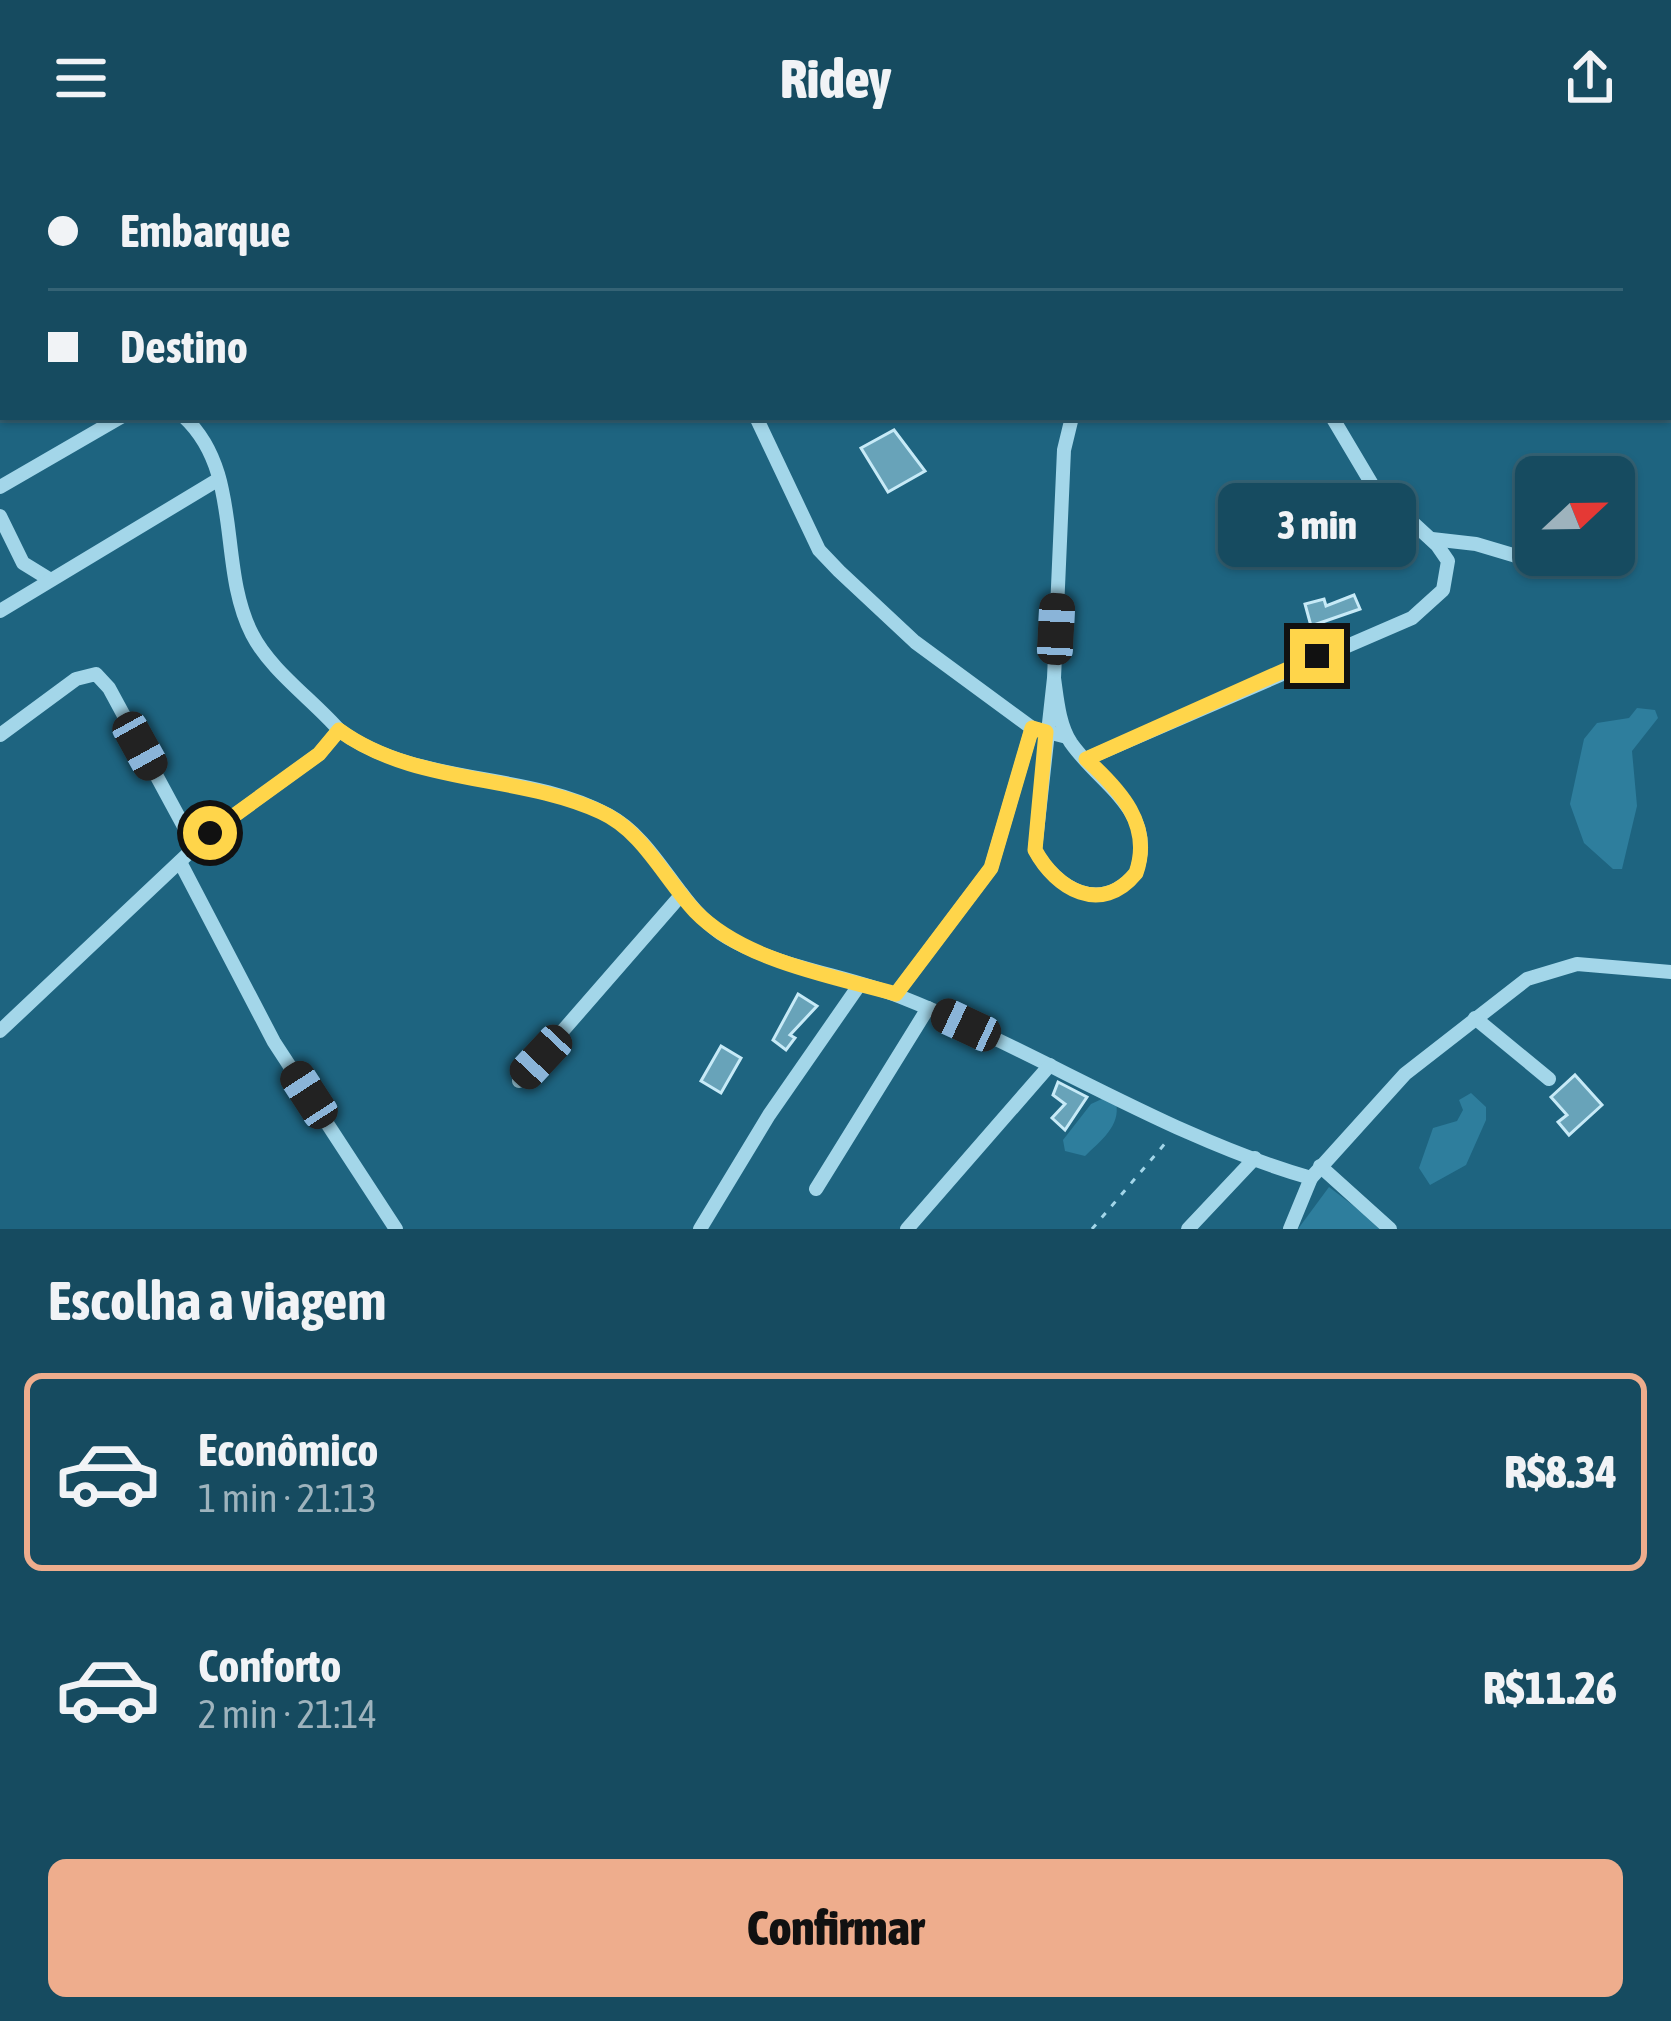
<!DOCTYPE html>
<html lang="pt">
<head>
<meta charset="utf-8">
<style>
	:root { --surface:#164b60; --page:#235569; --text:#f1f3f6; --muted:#9eb3bd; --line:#356375; --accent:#eead8d }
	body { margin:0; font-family:"Asap Condensed",sans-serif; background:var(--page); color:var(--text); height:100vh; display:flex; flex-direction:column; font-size:45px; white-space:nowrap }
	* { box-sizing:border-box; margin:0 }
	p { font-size:39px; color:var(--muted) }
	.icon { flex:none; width:66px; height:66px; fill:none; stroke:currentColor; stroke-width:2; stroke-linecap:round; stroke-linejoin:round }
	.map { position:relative; height:1073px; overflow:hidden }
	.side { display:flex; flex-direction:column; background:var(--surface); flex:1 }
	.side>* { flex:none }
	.guide { position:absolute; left:0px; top:0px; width:1671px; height:264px; box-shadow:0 3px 9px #0004,0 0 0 3px var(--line); display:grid; align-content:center; height:264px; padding:0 48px; background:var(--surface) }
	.needle { width:78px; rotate:68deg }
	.fabs { position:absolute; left:1515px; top:300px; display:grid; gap:24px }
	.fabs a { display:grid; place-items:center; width:120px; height:120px; border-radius:18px; background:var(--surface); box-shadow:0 3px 9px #0004,0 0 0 3px var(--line); font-size:60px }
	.end { position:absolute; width:54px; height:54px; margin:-27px; border:15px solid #ffd54a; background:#111; box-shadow:0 0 0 6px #111 }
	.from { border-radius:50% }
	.bubble { position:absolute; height:84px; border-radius:18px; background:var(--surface); box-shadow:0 3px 9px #0004,0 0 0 3px var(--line); font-size:39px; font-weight:800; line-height:84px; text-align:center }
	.car { position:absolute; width:36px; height:72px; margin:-36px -18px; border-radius:15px; box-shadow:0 0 9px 3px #0007; background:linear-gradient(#222 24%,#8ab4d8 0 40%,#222 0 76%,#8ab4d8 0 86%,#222 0) }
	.guide b { display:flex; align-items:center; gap:42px; height:114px; font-size:45px }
	.guide b+b { border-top:3px solid var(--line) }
	.guide i { width:30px; height:30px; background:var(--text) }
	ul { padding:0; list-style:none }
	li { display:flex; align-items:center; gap:36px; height:198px; margin:0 24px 18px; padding:0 24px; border:6px solid transparent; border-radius:18px }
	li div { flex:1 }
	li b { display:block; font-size:45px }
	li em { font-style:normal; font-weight:800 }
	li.on { border-color:var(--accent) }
	li>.icon { width:108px; height:108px; stroke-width:1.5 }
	h2 { padding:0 48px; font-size:54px; line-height:144px }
	.cta { display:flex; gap:24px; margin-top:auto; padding:24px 48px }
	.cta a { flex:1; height:138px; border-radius:18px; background:var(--accent); color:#111; font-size:48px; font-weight:800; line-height:138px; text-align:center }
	header { display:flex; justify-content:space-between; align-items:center; height:156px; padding:0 48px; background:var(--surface); font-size:54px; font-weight:800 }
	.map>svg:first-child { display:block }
	.green { fill:#2e7e9d }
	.building { fill:#68a3b9; stroke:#c7eaf7; stroke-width:3 }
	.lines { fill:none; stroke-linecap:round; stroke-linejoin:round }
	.path { stroke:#a3d6e9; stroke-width:3; stroke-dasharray:6 9; stroke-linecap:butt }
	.minor { stroke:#a3d6e9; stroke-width:14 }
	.route { stroke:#ffd54a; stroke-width:15 }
</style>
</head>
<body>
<header><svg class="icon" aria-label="menu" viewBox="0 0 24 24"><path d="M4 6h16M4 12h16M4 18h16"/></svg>Ridey<svg class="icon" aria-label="share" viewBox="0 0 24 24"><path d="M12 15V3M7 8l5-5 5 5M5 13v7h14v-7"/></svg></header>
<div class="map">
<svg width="1671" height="1073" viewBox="0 0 1671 1073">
	<rect width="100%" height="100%" fill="#1e6480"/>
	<g class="green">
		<polygon points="1637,552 1655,554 1658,562 1632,595 1637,650 1622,713 1613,713 1584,687 1570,648 1584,583 1597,567 1629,562"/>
		<polygon points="1471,937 1486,951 1486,964 1466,1009 1430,1029 1419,1012 1433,972 1457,965 1463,954 1459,944"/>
		<path d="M1104,942L1116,947C1121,970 1100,985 1085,1000L1065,995L1063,984L1091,948Z"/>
		<polygon points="1329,1031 1384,1073 1298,1073"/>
	</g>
	<g class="building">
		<polygon points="894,274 925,315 888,336 861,292"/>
		<polygon points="1354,439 1360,453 1311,470 1305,448 1324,443 1326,450"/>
		<polygon points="798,838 817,850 790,879 795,882 786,894 773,884"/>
		<polygon points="721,890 741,902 721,937 701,925"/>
		<polygon points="1575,919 1602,949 1569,979 1558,966 1567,959 1551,941"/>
		<polygon points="1058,926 1087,941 1065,974 1052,962 1065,948 1053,939"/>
	</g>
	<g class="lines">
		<polyline class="path" points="1092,1073 1168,984"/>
		<g class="minor">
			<polyline points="120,0 121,3"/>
			<polyline points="587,0 589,3"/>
			<polyline points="548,3 555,0"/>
			<polyline points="656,3 662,0"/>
			<polyline points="1230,3 1232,0"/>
			<polyline points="1668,42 1671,40"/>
			<path d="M184,261C244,317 217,410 252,478C270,514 313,544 339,574"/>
			<polyline points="756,261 819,394 839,415 915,486 1032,572 1067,581"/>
			<polyline points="0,331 121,261"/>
			<polyline points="0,360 23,407 49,423"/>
			<polyline points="1432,383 1476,388 1570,416"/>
			<polyline points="0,455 219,323"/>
			<path d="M1054,522C1057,543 1059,569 1071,587C1102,631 1158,655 1136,717C1101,759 1056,733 1035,694L1054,522L1064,294L1072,261"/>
			<polyline points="0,579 76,523 96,518 109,532 195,691"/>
			<polyline points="1086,603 1412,462 1443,434 1448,405 1437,389 1373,330 1332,261"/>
			<polyline points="180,706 274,886 396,1073"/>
			<polyline points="896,838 991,712 1032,572"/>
			<polyline points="1475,862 1549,923"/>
			<path d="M0,875L210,677L319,598L339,574C416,631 526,614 608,659C659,686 678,753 728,782C780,812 846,819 901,841C1038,895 1170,982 1311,1022L1405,918L1527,823L1577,808L1671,816"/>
			<polyline points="519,925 682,738"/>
			<polyline points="1320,1010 1390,1073"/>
			<polyline points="816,1033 928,852"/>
			<polyline points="700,1073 769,959 860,828"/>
			<polyline points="907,1073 1050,909"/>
			<polyline points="1188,1073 1255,1002"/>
			<polyline points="1290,1073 1311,1022"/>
		</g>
	</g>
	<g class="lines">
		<path class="route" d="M210,677L319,598L339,574C414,629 519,618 601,656C643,675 664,722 695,755C743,805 832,820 896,838L991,712L1032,572L1046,576L1035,694C1056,733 1101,760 1136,717C1153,669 1120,634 1086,603L1317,500"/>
	</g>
</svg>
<div class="fabs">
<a><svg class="needle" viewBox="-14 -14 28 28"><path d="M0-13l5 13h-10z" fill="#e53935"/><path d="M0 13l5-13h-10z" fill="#9eb3bd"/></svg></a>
</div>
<i class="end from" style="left:210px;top:677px"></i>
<i class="end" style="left:1317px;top:500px"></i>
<div class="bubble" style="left:1218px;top:327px;width:198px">3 min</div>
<i class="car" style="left:1056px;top:473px;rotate:3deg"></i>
<i class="car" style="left:140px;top:590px;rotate:151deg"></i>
<i class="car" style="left:966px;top:869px;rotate:295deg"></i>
<i class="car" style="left:541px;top:901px;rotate:223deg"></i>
<i class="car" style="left:309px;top:939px;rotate:327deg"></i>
<div class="guide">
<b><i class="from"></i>Embarque</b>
<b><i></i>Destino</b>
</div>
</div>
<section class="side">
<h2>Escolha a viagem</h2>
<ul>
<li class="on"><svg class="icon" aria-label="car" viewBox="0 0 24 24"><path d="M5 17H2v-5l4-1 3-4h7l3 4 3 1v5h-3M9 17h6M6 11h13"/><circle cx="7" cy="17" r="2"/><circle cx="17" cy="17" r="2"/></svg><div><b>Econômico</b><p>1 min · 21:13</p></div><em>R$8.34</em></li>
<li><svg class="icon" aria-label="car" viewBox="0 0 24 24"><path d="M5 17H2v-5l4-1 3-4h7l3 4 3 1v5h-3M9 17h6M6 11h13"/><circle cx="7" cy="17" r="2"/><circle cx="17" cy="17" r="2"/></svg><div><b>Conforto</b><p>2 min · 21:14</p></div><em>R$11.26</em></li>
</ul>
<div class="cta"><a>Confirmar</a></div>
</section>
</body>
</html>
